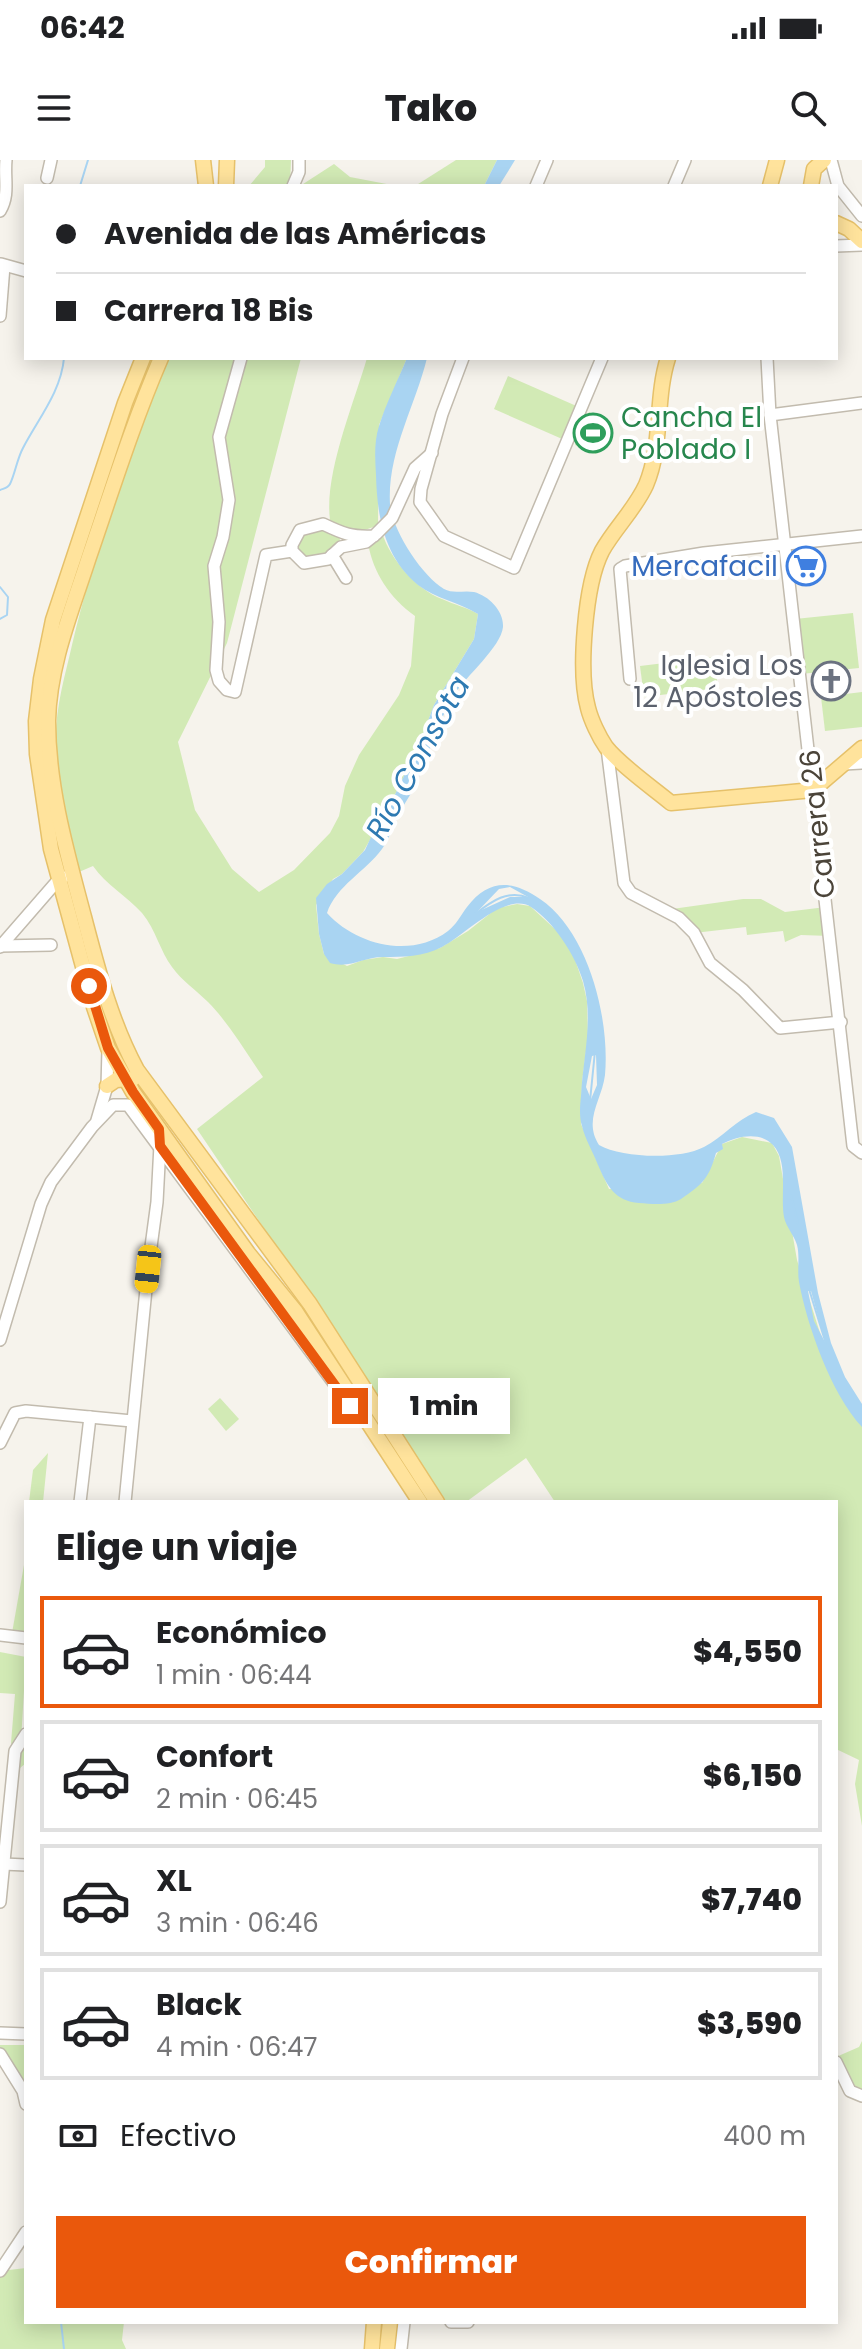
<!DOCTYPE html>
<html lang="es">
<head>
<meta charset="utf-8">
<style>
	:root { --surface:#fff; --page:#f6f6f6; --text:#202124; --muted:#757577; --line:#e0e0e0; --accent:#ea580c }
	body { margin:0; font-family:Poppins,sans-serif; background:var(--page); color:var(--text); height:100vh; display:flex; flex-direction:column; font-size:30px; white-space:nowrap }
	* { box-sizing:border-box; margin:0 }
	p { font-size:26px; color:var(--muted) }
	.icon { flex:none; width:44px; height:44px; fill:none; stroke:currentColor; stroke-width:2; stroke-linecap:round; stroke-linejoin:round }
	.map { position:relative; flex:1; overflow:hidden }
	.sheet { position:absolute; left:24px; top:1340px; width:814px; height:824px; display:flex; flex-direction:column; background:var(--surface); border-radius:0px; box-shadow:0 4px 20px #0003 }
	.sheet>* { flex:none }
	.banner { position:absolute; left:24px; top:24px; width:814px; height:176px; border-radius:0px; box-shadow:0 4px 20px #0003; display:grid; align-content:center; height:176px; padding:0 32px; background:var(--surface) }
	.end { position:absolute; width:36px; height:36px; margin:-18px; border:10px solid #ea580c; background:#fff; box-shadow:0 0 0 4px #fff }
	.from { border-radius:50% }
	.bubble { position:absolute; height:56px; border-radius:0px; background:var(--surface); box-shadow:0 4px 20px #0003; font-size:26px; font-weight:800; line-height:56px; text-align:center }
	.car { position:absolute; width:24px; height:48px; margin:-24px -12px; border-radius:10px; box-shadow:0 0 6px 2px #0007; background:linear-gradient(#f5c518 24%,#345 0 40%,#f5c518 0 76%,#345 0 86%,#f5c518 0) }
	.banner b { display:flex; align-items:center; gap:28px; height:76px; font-size:30px }
	.banner b+b { border-top:2px solid var(--line) }
	.banner i { width:20px; height:20px; background:var(--text) }
	ul { padding:0; list-style:none }
	li { display:flex; align-items:center; gap:24px; height:112px; margin:0 16px 12px; padding:0 16px; border:4px solid var(--line); border-radius:0px }
	li div { flex:1 }
	li b { display:block; font-size:30px }
	li em { font-style:normal; font-weight:800 }
	li.selected { border-color:var(--accent) }
	li>.icon { width:72px; height:72px; stroke-width:1.5 }
	h2 { padding:0 32px; font-size:36px; line-height:96px }
	.pay { display:flex; align-items:center; gap:20px; height:88px; padding:0 32px; font-size:30px }
	.pay p { margin-inline-start:auto }
	.primary-button { display:flex; gap:16px; margin-top:auto; padding:16px 32px }
	.primary-button a { flex:1; height:92px; border-radius:0px; background:var(--accent); color:#fff; font-size:32px; font-weight:800; line-height:92px; text-align:center }
	.status { display:flex; justify-content:space-between; align-items:center; height:56px; padding:0 40px; background:var(--surface); direction:ltr }
	.status svg { height:22px; fill:currentColor }
	header { display:flex; justify-content:space-between; align-items:center; height:104px; padding:0 32px; background:var(--surface); font-size:36px; font-weight:800 }
	.map>svg:first-child { display:block }
	.green { fill:#d2eab5 }
	.water { fill:#a9d4f2; fill-rule:evenodd }
	.lines { fill:none; stroke-linecap:round; stroke-linejoin:round }
	.stream { stroke:#a9d4f2; stroke-width:2 }
	.minor-casing { stroke:#c2bbae; stroke-width:14 }
	.major-casing { stroke:#e6c16a; stroke-width:17 }
	.minor { stroke:#fff; stroke-width:11 }
	.major { stroke:#ffe39c; stroke-width:14 }
	.route { stroke:#ea580c; stroke-width:10 }
	.labels { text-anchor:middle; stroke-width:8; stroke-linejoin:round; paint-order:stroke }
	.leisure-label { font-size:28px; fill:#27864d; stroke:#fff; text-anchor:start }
	.shop-label { font-size:28px; fill:#366cbe; stroke:#fff; text-anchor:end }
	.worship-label { font-size:28px; fill:#5b616d; stroke:#fff; text-anchor:end }
	.street-label { font-size:28px; fill:#4b4439; stroke:#fff }
	.water-label { font-size:30px; font-style:italic; fill:#2e7ab2; stroke:#fff }
</style>
</head>
<body>
<div class="status"><b>06:42</b><svg viewBox="0 0 49 12"><path d="M0 12V9h3v3zM5 12V6h3v6zM10 12V3h3v9zM15 12V0h3v12zM26 1h20v11H26zM47 4h2v5h-2z"/></svg></div>
<header><svg class="icon" aria-label="menu" viewBox="0 0 24 24"><path d="M4 6h16M4 12h16M4 18h16"/></svg>Tako<svg class="icon" aria-label="search" viewBox="0 0 24 24"><circle cx="10" cy="10" r="6"/><path d="M15 15l6 6"/></svg></header>
<div class="map">
<svg width="862" height="2189" viewBox="0 0 862 2189">
	<rect width="100%" height="100%" fill="#f6f3ec"/>
	<g class="green">
		<polygon points="265,0 291,0 290,26 249,26 265,7"/>
		<polygon points="456,0 497,0 484,26 415,26"/>
		<polygon points="334,4 350,17 397,26 300,26"/>
		<path d="M169,198H301L227,483L178,582L195,650L232,709L259,732L294,710L330,673L339,656L345,626L359,595L399,535L411,506L415,456C390,438 373,413 368,383L382,373C391,400 416,429 442,439C455,445 466,447 478,454L474,479L434,545L419,585L389,647L363,692L342,714L333,719L316,745L319,774L324,794L347,806L363,800L383,797L397,799L440,788L468,771L497,748L517,744L530,746L569,782L583,823L587,841L588,876L582,922L581,964L609,1029L702,1023L722,984L742,977L772,983L779,996L797,1100L837,1227L862,1260V1666L855,1624L859,1600L836,1589V1342H555L526,1298L466,1342H439L307,1132L197,969L263,917C246,893 229,863 208,842C196,830 182,821 172,807C160,791 156,770 142,753C127,736 106,725 93,706L79,712C66,671 56,624 56,581C55,549 65,516 72,485C95,387 131,291 169,198Z"/>
		<path d="M367,198H407L379,265L378,365C360,374 346,371 330,360C324,314 354,243 367,198Z"/>
		<polygon points="508,216 581,248 569,282 494,249"/>
		<polygon points="589,252 610,262 596,294 575,285"/>
		<polygon points="323,364 339,374 341,387 304,403 295,396 297,373"/>
		<polygon points="853,453 859,508 801,514 795,459"/>
		<polygon points="714,497 718,528 644,537 640,506"/>
		<polygon points="862,532 862,567 825,571 821,537"/>
		<polygon points="743,739 761,739 785,752 826,747 830,776 801,775 785,782 783,771 747,775 746,767 694,773 665,750"/>
		<polygon points="220,1238 239,1259 226,1271 208,1249"/>
		<polygon points="48,1293 43,1342 29,1342 33,1310"/>
		<polygon points="24,1405 26,1405 26,1476 12,1473"/>
		<polygon points="0,1492 26,1497 21,1581 26,1574 26,1603 13,1614 15,1591 11,1583 15,1534 0,1533"/>
		<polygon points="862,1881 862,1936 859,1935 836,1897 859,1887"/>
		<polygon points="0,1885 26,1885 26,1944 0,1895"/>
		<polygon points="26,2108 26,2162 124,2162 122,2180 126,2189 0,2189 0,2111"/>
	</g>
	<g class="water">
		<polygon points="497,0 515,0 499,26 484,26"/>
		<path d="M407,198H427C415,247 387,293 390,344C392,370 422,416 444,429C453,434 464,430 474,432C489,436 504,451 503,467C501,487 466,516 454,535C436,565 428,599 413,630C408,639 402,647 398,656C393,667 389,679 382,689C366,711 336,726 327,753C356,785 411,799 448,771C456,765 461,755 467,747C489,718 513,720 540,739C589,772 610,860 605,915C602,940 583,960 599,985C622,998 679,1000 704,987C723,977 736,960 756,952L774,958L792,987L818,1133L831,1183L845,1217L862,1244V1267C831,1234 807,1165 799,1122C797,1110 800,1096 797,1085C794,1075 786,1067 784,1057C780,1036 789,1002 773,985C760,971 737,976 722,984L723,989L716,993C709,1018 703,1024 681,1039C670,1046 652,1044 639,1043C615,1041 607,1026 598,1005C593,992 585,979 582,966C579,957 580,945 581,936C583,897 594,859 583,821C575,795 554,762 531,747C506,731 464,776 442,787C423,797 403,797 383,797C363,797 350,809 330,803L324,794L319,774L316,738L327,724L342,714L365,690L379,660L389,647L419,585L434,545L474,479L478,454C459,442 436,439 418,425C384,397 377,356 376,315C375,298 374,282 379,266C386,243 398,220 407,198ZM510,727L528,737H510L477,752L499,729ZM596,895L597,925L591,939L586,927L592,896ZM808,1131H811L825,1182L814,1161Z"/>
	</g>
	<g class="lines">
		<g class="stream">
			<polyline points="80,26 88,0"/>
			<path d="M0,330C5,328 8,328 10,324C15,314 17,299 23,288C38,259 61,232 64,198"/>
			<polyline points="0,427 8,437 7,455 0,459"/>
			<path d="M475,754C492,741 508,729 529,738"/>
			<polyline points="590,941 595,891"/>
			<polyline points="791,1035 798,1064"/>
			<polyline points="809,1129 826,1184"/>
			<polyline points="61,2162 64,2189"/>
		</g>
		<g class="minor-casing">
			<g id="minor">
				<polyline points="831,0 838,26 862,56"/>
				<polyline points="47,18 51,0"/>
				<polyline points="293,26 299,12 299,0"/>
				<polyline points="536,26 547,0"/>
				<polyline points="674,26 685,0"/>
				<path d="M0,51C10,34 4,19 6,0"/>
				<polyline points="836,86 862,85"/>
				<polyline points="1,104 26,111"/>
				<polyline points="0,156 4,106"/>
				<polyline points="241,198 219,277 229,340 223,377 214,406 219,462 216,510 219,521 227,530 235,532 266,395 292,391"/>
				<polyline points="463,198 442,254 421,329 420,342 444,376 514,408 602,198"/>
				<polyline points="767,198 770,255 853,986 862,993"/>
				<polyline points="770,255 862,243"/>
				<path d="M374,376C351,377 344,374 323,364L300,370L292,385V391L304,403L328,399L341,387L366,382L376,374L392,358L415,308L432,293"/>
				<polyline points="332,395 346,418"/>
				<polyline points="630,519 620,409 625,406 704,393 862,376"/>
				<polyline points="607,588 624,723 631,733 679,758 694,773 710,803 743,830 780,868 841,862"/>
				<polyline points="844,604 862,603"/>
				<polyline points="0,786 51,785"/>
				<polyline points="0,787 59,719 64,717"/>
				<polyline points="97,960 107,926 108,890"/>
				<polyline points="0,1180 41,1044 51,1022 92,967 113,945 128,945 353,1249"/>
				<polyline points="0,1283 15,1253 26,1251 132,1261"/>
				<polyline points="80,1342 90,1257"/>
				<polyline points="125,1342 148,1109 157,1042 160,985"/>
				<polyline points="0,1475 26,1478"/>
				<polyline points="3,1704 26,1705"/>
				<polyline points="0,1742 15,1591 26,1574"/>
				<polyline points="0,1873 26,1874"/>
				<polyline points="0,1894 23,1931 26,1944"/>
				<polyline points="836,1902 850,1931 862,1936"/>
				<polyline points="0,2111 26,2072"/>
				<polyline points="451,2162 468,2162"/>
				<polyline points="401,2189 404,2162"/>
			</g>
		</g>
		<g class="major-casing">
			<g id="major">
				<polyline points="203,0 206,26"/>
				<polyline points="226,26 227,0"/>
				<polyline points="770,26 777,0"/>
				<polyline points="811,26 814,9 824,0"/>
				<polyline points="836,63 849,69 862,81"/>
				<polyline points="143,198 125,243 53,460 41,519 36,561 37,594 51,689 94,847 108,888 133,932 248,1093 296,1152 420,1342"/>
				<path d="M161,198C133,263 112,330 89,397C72,450 49,505 48,561C48,628 67,693 84,757C98,810 111,862 137,910L310,1144L437,1342"/>
				<path d="M668,198C655,238 663,285 646,325C635,349 615,368 602,391C585,424 578,512 588,548C591,560 599,577 606,587C620,605 653,628 671,643L813,630L862,588"/>
				<polyline points="107,926 116,920 133,919"/>
				<polyline points="372,2189 374,2162"/>
				<polyline points="387,2189 390,2162"/>
			</g>
		</g>
		<use href="#minor" class="minor"/>
		<use href="#major" class="major"/>
	</g>
	<g class="lines">
		<polyline class="route" points="89,826 108,888 133,932 159,969 160,986 350,1246"/>
	</g>
	<defs>
		<g id="stadium-ring" transform="scale(2)"><circle r="9.5" fill="#fff" stroke="#2e9e5b" stroke-width="1.5"/><path d="M0-5a6.5 5 0 1 0 0 10a6.5 5 0 1 0 0-10ZM-3.5-1.8h7v3.6h-7Z" fill="#2e9e5b"/></g>
		<g id="supermarket-ring" transform="scale(2)"><circle r="9.5" fill="#fff" stroke="#3f7fe0" stroke-width="1.5"/><path d="M-6-5.5h2.5l.6 2H6L4.5 2H-2.5L-4.4-4H-6ZM-1.5 3.2a1.3 1.3 0 1 0 .1 0ZM3 3.2a1.3 1.3 0 1 0 .1 0Z" fill="#3f7fe0"/></g>
		<g id="church-ring" transform="scale(2)"><circle r="9.5" fill="#fff" stroke="#6b7280" stroke-width="1.5"/><path d="M-1.2-6h2.4v3.5h3.3v2.4h-3.3V6h-2.4V-.1h-3.3v-2.4h3.3Z" fill="#6b7280"/></g>
	</defs>
	<g fill-rule="evenodd">
		<use href="#stadium-ring" x="593" y="273"/>
		<use href="#supermarket-ring" x="806" y="406"/>
		<use href="#church-ring" x="831" y="521"/>
	</g>
	<g class="labels">
		<g class="leisure-label">
			<text x="621" y="267">Cancha El<tspan x="621" dy="32">Poblado I</tspan></text>
		</g>
		<g class="shop-label">
			<text x="778" y="416">Mercafacil</text>
		</g>
		<g class="worship-label">
			<text x="803" y="515">Iglesia Los<tspan x="803" dy="32">12 Apóstoles</tspan></text>
		</g>
		<g class="street-label">
			<text transform="translate(817 664) rotate(-96)" y="10">Carrera 26</text>
		</g>
		<g class="water-label">
			<text transform="translate(418 598) rotate(-61)" y="10">Río Consota</text>
		</g>
	</g>
</svg>
<i class="end from" style="left:89px;top:826px"></i>
<i class="end" style="left:350px;top:1246px"></i>
<div class="bubble" style="left:378px;top:1218px;width:132px">1 min</div>
<i class="car" style="left:148px;top:1109px;rotate:186deg"></i>
<div class="banner">
<b><i class="from"></i>Avenida de las Américas</b>
<b><i></i>Carrera 18 Bis</b>
</div>
<section class="sheet">
<h2>Elige un viaje</h2>
<ul>
<li class="selected"><svg class="icon" aria-label="car" viewBox="0 0 24 24"><path d="M5 17H2v-5l4-1 3-4h7l3 4 3 1v5h-3M9 17h6M6 11h13"/><circle cx="7" cy="17" r="2"/><circle cx="17" cy="17" r="2"/></svg><div><b>Económico</b><p>1 min · 06:44</p></div><em>$4,550</em></li>
<li><svg class="icon" aria-label="car" viewBox="0 0 24 24"><path d="M5 17H2v-5l4-1 3-4h7l3 4 3 1v5h-3M9 17h6M6 11h13"/><circle cx="7" cy="17" r="2"/><circle cx="17" cy="17" r="2"/></svg><div><b>Confort</b><p>2 min · 06:45</p></div><em>$6,150</em></li>
<li><svg class="icon" aria-label="car" viewBox="0 0 24 24"><path d="M5 17H2v-5l4-1 3-4h7l3 4 3 1v5h-3M9 17h6M6 11h13"/><circle cx="7" cy="17" r="2"/><circle cx="17" cy="17" r="2"/></svg><div><b>XL</b><p>3 min · 06:46</p></div><em>$7,740</em></li>
<li><svg class="icon" aria-label="car" viewBox="0 0 24 24"><path d="M5 17H2v-5l4-1 3-4h7l3 4 3 1v5h-3M9 17h6M6 11h13"/><circle cx="7" cy="17" r="2"/><circle cx="17" cy="17" r="2"/></svg><div><b>Black</b><p>4 min · 06:47</p></div><em>$3,590</em></li>
</ul>
<div class="pay"><svg class="icon" aria-label="cash" viewBox="0 0 24 24"><path d="M3 7h18v10H3z"/><circle cx="12" cy="12" r="2"/></svg>Efectivo<p>400 m</p></div>
<div class="primary-button"><a>Confirmar</a></div>
</section>
</div>
</body>
</html>
